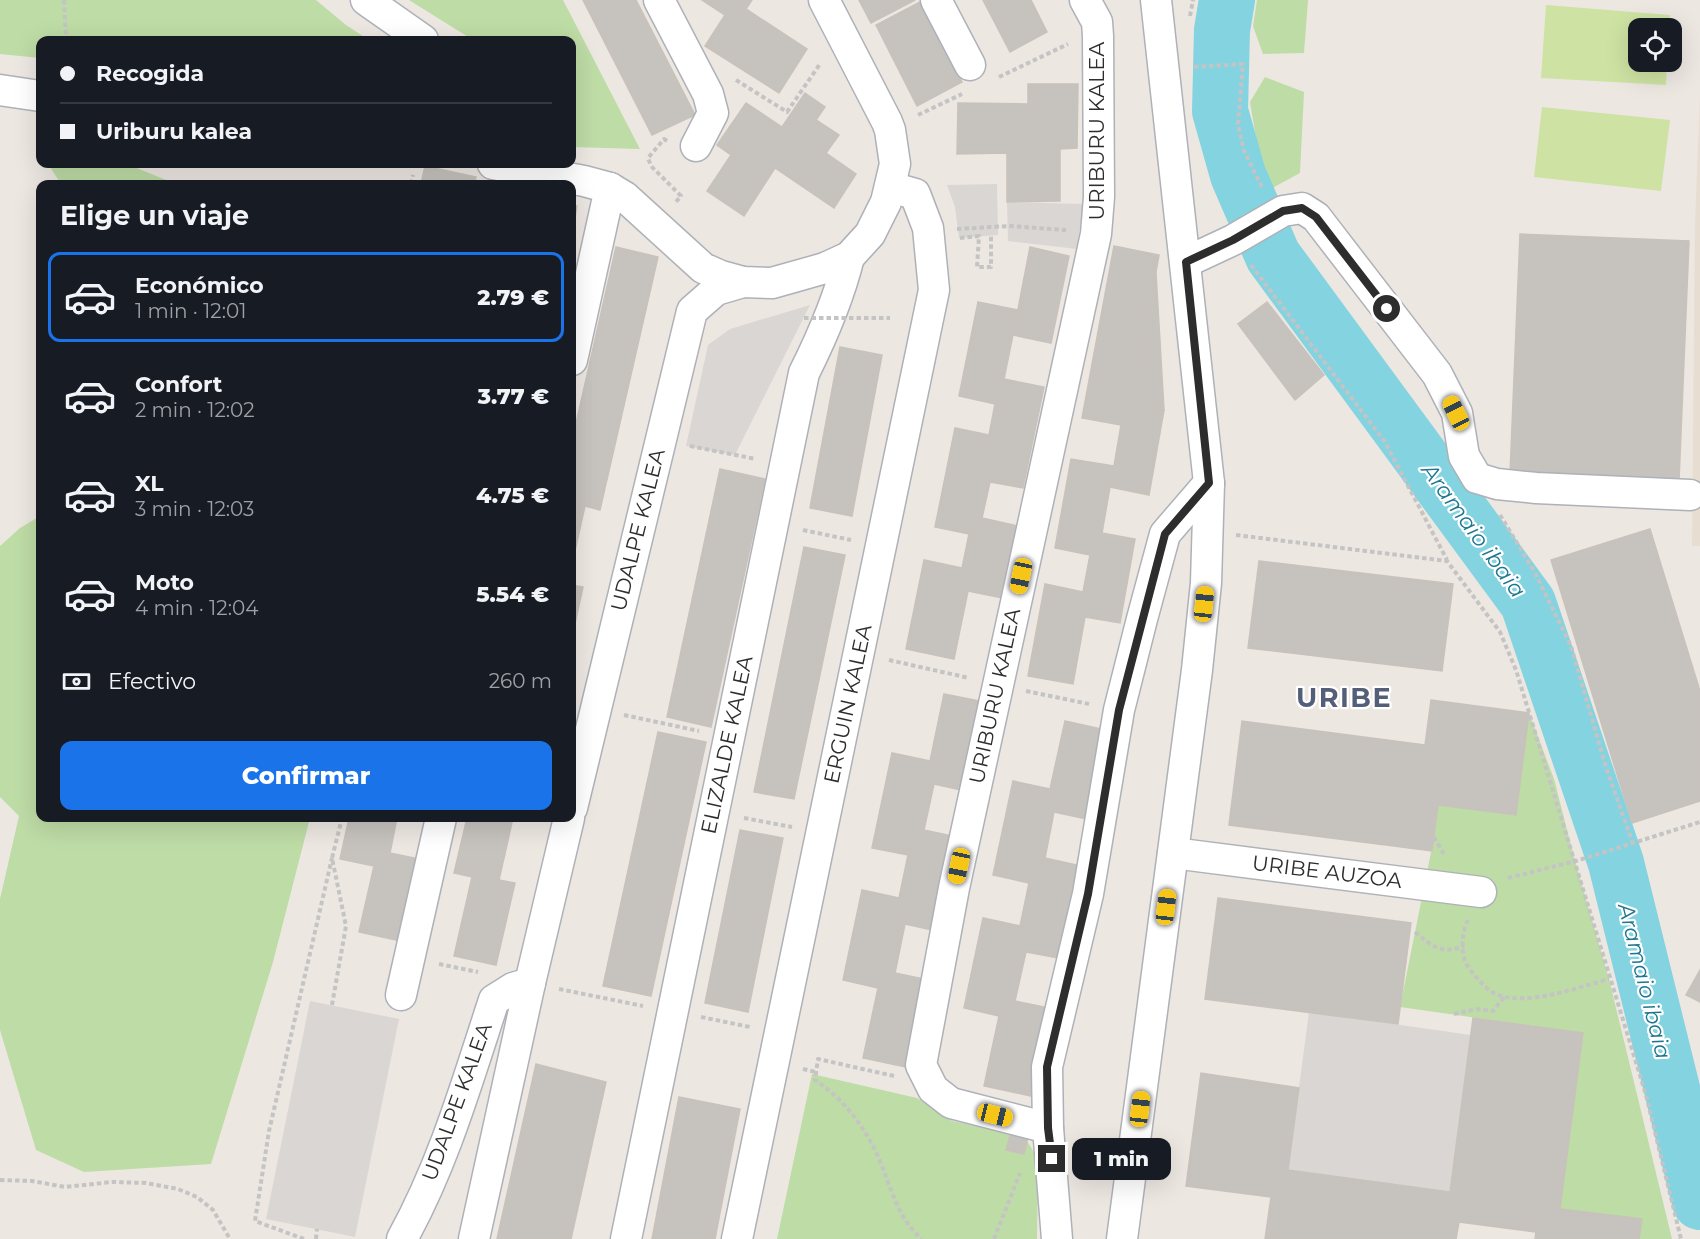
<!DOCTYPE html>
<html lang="es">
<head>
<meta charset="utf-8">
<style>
	:root { --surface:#171b24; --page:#20242c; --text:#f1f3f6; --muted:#9ea1a6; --line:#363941; --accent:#1a73e8 }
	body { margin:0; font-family:Montserrat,sans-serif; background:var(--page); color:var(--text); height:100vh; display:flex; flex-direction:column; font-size:22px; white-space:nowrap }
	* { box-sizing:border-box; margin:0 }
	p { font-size:20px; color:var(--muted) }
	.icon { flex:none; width:33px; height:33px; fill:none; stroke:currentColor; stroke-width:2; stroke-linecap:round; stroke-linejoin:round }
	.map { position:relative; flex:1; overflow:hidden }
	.panel { position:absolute; left:36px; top:180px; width:540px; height:642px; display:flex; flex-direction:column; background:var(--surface); border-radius:12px; box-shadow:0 6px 24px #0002 }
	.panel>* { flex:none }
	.top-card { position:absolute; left:36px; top:36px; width:540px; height:132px; border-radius:12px; box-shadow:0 6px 24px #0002; display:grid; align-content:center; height:132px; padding:0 24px; background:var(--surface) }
	.controls { position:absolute; left:1628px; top:18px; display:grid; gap:12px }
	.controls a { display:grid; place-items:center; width:54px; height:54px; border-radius:12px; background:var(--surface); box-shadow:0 6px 24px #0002; font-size:30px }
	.end { position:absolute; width:27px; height:27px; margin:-14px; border:8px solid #2d2d2d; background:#fff; box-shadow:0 0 0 3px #fff }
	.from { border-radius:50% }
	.bubble { position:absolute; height:42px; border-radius:12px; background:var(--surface); box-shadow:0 6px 24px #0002; font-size:20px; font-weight:800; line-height:42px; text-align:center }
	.car { position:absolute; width:18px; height:36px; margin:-18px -9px; border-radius:8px; box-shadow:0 0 4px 2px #0007; background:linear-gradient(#f5c518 24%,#345 0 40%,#f5c518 0 76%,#345 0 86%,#f5c518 0) }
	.top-card b { display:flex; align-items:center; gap:21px; height:57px; font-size:22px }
	.top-card b+b { border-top:2px solid var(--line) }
	.top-card i { width:15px; height:15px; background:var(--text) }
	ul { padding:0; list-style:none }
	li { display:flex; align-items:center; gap:18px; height:90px; margin:0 12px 9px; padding:0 12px; border:3px solid transparent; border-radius:12px }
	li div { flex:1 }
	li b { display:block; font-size:22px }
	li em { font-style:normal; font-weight:800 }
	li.selected { border-color:var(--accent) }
	li>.icon { width:54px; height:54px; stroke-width:1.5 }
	h2 { padding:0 24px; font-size:27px; line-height:72px }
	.pay { display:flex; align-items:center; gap:15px; height:66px; padding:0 24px; font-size:22px }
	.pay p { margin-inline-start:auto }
	.cta { display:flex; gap:12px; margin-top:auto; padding:12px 24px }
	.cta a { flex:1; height:69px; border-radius:12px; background:var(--accent); color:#fff; font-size:24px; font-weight:800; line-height:69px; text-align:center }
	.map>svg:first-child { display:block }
	.education { fill:#e8ddd1 }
	.green { fill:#bedca6 }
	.pitch { fill:#cee2a3 }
	.plaza { fill:#dad6d4 }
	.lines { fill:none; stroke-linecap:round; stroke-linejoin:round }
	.river { stroke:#83d3e1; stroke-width:56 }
	.building { fill:#c6c2bd; stroke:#c8c2bb; stroke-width:1.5 }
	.minor-casing { stroke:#aeb1b8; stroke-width:33 }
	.path { stroke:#c4c4c4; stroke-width:4; stroke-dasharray:4.5 3; stroke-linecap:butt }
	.minor { stroke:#fff; stroke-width:30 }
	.path-bridge { stroke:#c4c4c4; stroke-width:4; stroke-dasharray:4.5 3; stroke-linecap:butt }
	.route { stroke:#2d2d2d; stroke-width:8 }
	.labels { text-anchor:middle; stroke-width:4.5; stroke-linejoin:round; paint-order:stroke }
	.street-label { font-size:21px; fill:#2d2d2d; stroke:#fff }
	.water-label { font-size:22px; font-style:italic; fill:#1f7690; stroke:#fff }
	.district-label { font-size:27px; font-weight:bold; letter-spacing:1.5px; fill:#535e79; stroke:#fff }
</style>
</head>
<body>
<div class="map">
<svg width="1700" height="1239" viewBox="0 0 1700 1239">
	<rect width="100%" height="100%" fill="#ede7e2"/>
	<polygon class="education" points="1700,95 1700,546 1692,546 1695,223"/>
	<g class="green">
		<polygon points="0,0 316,0 346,25 369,40 40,40 40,58 0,54"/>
		<polygon points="409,0 563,0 640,149 572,147 572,40 473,40"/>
		<polygon points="1257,0 1308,0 1304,53 1263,54 1253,26"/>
		<polygon points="1265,77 1304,92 1300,173 1265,192 1250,102"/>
		<polygon points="59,164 127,164 176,184 61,184 50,167"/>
		<polygon points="40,516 40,818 310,818 273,962 211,1164 84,1172 36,1150 0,1030 0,899 19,816 0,797 0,546 20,528"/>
		<polygon points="1529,713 1554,779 1574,857 1609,979 1672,1239 1639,1239 1642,1219 1560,1209 1583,1033 1400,1007 1434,837 1438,805 1516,815"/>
		<polygon points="812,1074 917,1098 952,1121 1024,1136 1038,1159 1037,1239 777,1239"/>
	</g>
	<g class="pitch">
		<polygon points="1546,5 1670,15 1669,28 1638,28 1638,62 1667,62 1666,85 1541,78"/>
		<polygon points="1542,107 1670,120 1661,191 1534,177"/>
	</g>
	<g class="plaza">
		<polygon points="997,184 998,235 959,238 955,207 947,185"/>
		<polygon points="1007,202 1083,204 1077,249 1008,241"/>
		<polygon points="810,305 735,455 686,446 708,345 730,329"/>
		<polygon points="310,1001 399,1019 355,1237 266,1219"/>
		<polygon points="1309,1012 1471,1035 1450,1192 1288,1170"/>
	</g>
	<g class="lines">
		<polyline class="river" points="1227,0 1222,30 1220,111 1238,175 1273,256 1528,603 1616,863 1700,1202"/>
	</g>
	<g class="building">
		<polygon points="583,0 636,0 695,115 652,135"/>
		<polygon points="702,0 752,0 746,9 807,49 779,93 705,46 725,15"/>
		<polygon points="859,0 915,0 871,23"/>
		<polygon points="983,0 1031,0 1047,32 1010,52"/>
		<polygon points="920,2 962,82 917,106 876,25"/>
		<polygon points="1028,84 1078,84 1077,148 1060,149 1060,201 1007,202 1007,153 957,154 958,103 1028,104"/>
		<polygon points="805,93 825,107 816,120 839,135 826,153 856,174 834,208 775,168 744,216 707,191 731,155 717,145 746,103 782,127"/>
		<polygon points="425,166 476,177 474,184 421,184"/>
		<polygon points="572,205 577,206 572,234"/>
		<polygon points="1520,234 1689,241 1679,481 1510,474"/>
		<polygon points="1114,246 1159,255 1132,404 1164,410 1149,495 1110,487 1102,533 1135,539 1120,623 1085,617 1073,684 1028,676 1045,584 1083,592 1090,555 1055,548 1071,459 1114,466 1121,425 1082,418"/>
		<polygon points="616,247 658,257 600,510 585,506 572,564 572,441"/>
		<polygon points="1030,247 1069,256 1051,343 1013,335"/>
		<polygon points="1156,273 1164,410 1132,404"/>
		<polygon points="978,302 1018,310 1004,379 1044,387 1023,488 990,482 982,518 1018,526 1003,598 968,591 954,659 906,649 924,560 962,568 969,534 935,527 955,428 989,435 995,404 959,396"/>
		<polygon points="1267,302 1324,375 1295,400 1238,324"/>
		<polygon points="840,347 882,355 852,516 810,508"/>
		<polygon points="720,469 765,479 711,727 667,717"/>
		<polygon points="1650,529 1700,691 1700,801 1632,823 1551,560"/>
		<polygon points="804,547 845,555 794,799 754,792"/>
		<polygon points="1259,561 1453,584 1442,671 1248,648"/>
		<polygon points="572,585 583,587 572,637"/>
		<polygon points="944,694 985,702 966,791 934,784 924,830 957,837 937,931 905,924 895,973 929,980 911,1068 863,1058 878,988 843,980 862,890 899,898 908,855 872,848 892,753 930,761"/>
		<polygon points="1431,700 1529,713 1516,815 1438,805 1432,851 1229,825 1242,721 1425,745"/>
		<polygon points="1065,721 1106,730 1087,819 1054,812 1045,858 1077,865 1058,958 1026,952 1015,1001 1049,1008 1031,1096 984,1086 999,1016 964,1008 983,918 1020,926 1029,883 993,875 1013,781 1050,789"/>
		<polygon points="658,732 706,742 651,996 603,986"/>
		<polygon points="349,818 397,818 390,853 419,859 401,941 359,932 374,866 340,859"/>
		<polygon points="467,818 513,818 499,880 515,883 496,965 454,956 472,877 454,873"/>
		<polygon points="740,830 783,838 748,1012 705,1003"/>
		<polygon points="1218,898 1411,923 1398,1024 1205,999"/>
		<polygon points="1700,970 1700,1002 1686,995"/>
		<polygon points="1473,1018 1583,1033 1560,1209 1642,1219 1639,1239 1535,1239 1536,1232 1459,1222 1456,1239 1265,1239 1271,1197 1186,1186 1201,1073 1299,1088 1288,1170 1450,1192"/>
		<polygon points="536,1064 606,1082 571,1239 497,1239"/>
		<polygon points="679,1097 740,1109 715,1239 652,1239"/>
		<polygon points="1011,1133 1028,1137 1024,1154 1006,1150"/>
	</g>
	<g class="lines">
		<g class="minor-casing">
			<g id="minor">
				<polyline points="366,0 423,40"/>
				<polyline points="659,0 708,94 713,113 696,146"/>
				<polyline points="936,0 970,65"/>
				<polyline points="0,90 40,96"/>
				<polyline points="493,164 584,181 610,188 625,197 703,268 721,276 743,282 772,283 825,268 849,257 870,234 886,202 895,164 890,130 887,122 824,0"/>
				<polyline points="1186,262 1233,240 1283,211 1302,208 1316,217 1437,374 1457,413 1464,456 1477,478 1497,484 1536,488 1690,495"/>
				<polyline points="572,360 610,188"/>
				<polyline points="572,808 692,311 716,290 743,282"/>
				<polyline points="1173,853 1481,892"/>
				<polyline points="401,995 441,818"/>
				<polyline points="1048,1128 1047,1067 1088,894 1119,710 1142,619 1165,534 1209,483"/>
				<path d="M402,1239C444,1163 467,1082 494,1000L513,988L530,983"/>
				<polyline points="474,1239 530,983 569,818"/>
				<path d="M626,1239L804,373C823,335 839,298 849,257"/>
				<polyline points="737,1239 934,290 928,228 915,194 890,187"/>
				<polyline points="1057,1239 1048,1128 951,1103 933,1089 921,1065 954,888 1096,234 1099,197 1098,36 1097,22 1085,0"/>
				<polyline points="1122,1239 1197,670 1206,583 1209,483 1156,0"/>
			</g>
		</g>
		<g class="path">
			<polyline points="64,0 66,40"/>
			<polyline points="1190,16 1193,0"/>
			<polyline points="1194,67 1243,64 1238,124 1244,151 1263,189"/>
			<polyline points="999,77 1068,44"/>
			<polyline points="736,80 787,112 820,64"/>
			<polyline points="918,115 962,94"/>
			<polyline points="667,141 664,139 648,158 651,166 681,196 675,203"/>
			<polyline points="411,184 413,175"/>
			<polyline points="957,229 1009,226 1066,230"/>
			<polyline points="960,238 979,236 977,267 991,267 991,236"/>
			<polyline points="1251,265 1385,442 1447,560"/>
			<polyline points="690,446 756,459"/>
			<polyline points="1500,515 1534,571 1571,646 1605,764 1633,844"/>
			<polyline points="803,530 851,540"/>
			<polyline points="1236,535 1447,561 1500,632 1516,670 1646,1095 1681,1239"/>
			<polyline points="889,660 969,678"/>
			<polyline points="1026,691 1089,704"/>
			<polyline points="624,715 699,731"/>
			<polyline points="744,818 792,827"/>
			<polyline points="1434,837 1445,856"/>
			<polyline points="1508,878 1576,861 1700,822"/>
			<path d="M1468,920C1461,933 1460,957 1469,968C1476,977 1483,986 1492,992C1521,1009 1579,987 1609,979"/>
			<path d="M1415,932C1432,946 1441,955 1464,946"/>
			<polyline points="439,964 478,972"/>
			<polyline points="559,989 643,1006"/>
			<polyline points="332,1005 346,926 332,858 342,818"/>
			<polyline points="1454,1014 1477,1009 1493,1011 1505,996"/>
			<polyline points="701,1017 750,1027"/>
			<polyline points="803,1069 816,1072"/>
			<path d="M894,1076L818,1059L815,1080C843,1099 862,1123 877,1154C890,1183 896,1217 922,1239"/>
			<polyline points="0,1180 32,1181 65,1187 112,1182 146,1183 178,1189 197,1197 213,1210 230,1239"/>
			<polyline points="304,1239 255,1221 269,1131 332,858"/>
			<polyline points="316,1239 317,1229"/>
			<polyline points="994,1239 1020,1173"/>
		</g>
		<use href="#minor" class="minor"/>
		<polyline class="path-bridge" points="804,318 890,318"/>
	</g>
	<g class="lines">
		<polyline class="route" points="1052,1159 1048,1128 1047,1067 1088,894 1119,710 1165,534 1209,483 1186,262 1233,240 1283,211 1302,208 1316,217 1387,309"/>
	</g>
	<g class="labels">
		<g class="street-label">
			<text transform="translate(1097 131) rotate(-90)" y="7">URIBURU KALEA</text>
			<text transform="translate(638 530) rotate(-76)" y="7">UDALPE KALEA</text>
			<text transform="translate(995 696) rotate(-78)" y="7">URIBURU KALEA</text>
			<text transform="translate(848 704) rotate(-78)" y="7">ERGUIN KALEA</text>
			<text transform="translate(727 745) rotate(-78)" y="7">ELIZALDE KALEA</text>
			<text transform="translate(1327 872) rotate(7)" y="7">URIBE AUZOA</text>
			<text transform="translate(457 1102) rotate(-70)" y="7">UDALPE KALEA</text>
		</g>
		<g class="water-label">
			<text transform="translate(1474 530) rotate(54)" y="8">Aramaio ibaia</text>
			<text transform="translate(1645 981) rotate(76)" y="8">Aramaio ibaia</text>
		</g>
		<g class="district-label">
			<text x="1344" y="707">URIBE</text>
		</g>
	</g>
</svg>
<div class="controls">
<a><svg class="icon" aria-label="locate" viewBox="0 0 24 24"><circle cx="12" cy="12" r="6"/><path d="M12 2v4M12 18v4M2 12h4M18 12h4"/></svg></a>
</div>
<i class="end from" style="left:1387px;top:309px"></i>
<i class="end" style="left:1052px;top:1159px"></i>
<div class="bubble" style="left:1072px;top:1138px;width:99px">1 min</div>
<i class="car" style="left:1456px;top:413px;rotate:334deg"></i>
<i class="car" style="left:1021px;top:576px;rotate:192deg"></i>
<i class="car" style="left:1204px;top:604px;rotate:6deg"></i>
<i class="car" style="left:959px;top:866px;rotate:192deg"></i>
<i class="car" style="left:1166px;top:907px;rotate:7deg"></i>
<i class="car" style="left:1140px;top:1109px;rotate:7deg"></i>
<i class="car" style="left:995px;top:1115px;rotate:104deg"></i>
<div class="top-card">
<b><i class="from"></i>Recogida</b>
<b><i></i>Uriburu kalea</b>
</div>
<section class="panel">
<h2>Elige un viaje</h2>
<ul>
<li class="selected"><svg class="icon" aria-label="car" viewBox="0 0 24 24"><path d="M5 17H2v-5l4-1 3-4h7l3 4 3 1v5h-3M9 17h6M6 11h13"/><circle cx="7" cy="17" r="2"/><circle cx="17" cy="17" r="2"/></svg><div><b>Económico</b><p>1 min · 12:01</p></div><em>2.79 €</em></li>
<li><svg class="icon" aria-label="car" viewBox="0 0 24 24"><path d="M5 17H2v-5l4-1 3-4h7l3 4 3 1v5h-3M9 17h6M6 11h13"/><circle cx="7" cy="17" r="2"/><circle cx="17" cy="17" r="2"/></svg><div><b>Confort</b><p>2 min · 12:02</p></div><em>3.77 €</em></li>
<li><svg class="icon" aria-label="car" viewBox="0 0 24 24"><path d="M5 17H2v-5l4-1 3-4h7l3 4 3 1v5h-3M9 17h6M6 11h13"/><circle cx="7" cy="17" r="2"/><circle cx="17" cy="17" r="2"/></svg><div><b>XL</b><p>3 min · 12:03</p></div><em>4.75 €</em></li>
<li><svg class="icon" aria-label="car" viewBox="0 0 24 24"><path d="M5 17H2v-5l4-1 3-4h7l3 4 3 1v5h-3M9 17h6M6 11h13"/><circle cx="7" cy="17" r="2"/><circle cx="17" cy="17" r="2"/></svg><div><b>Moto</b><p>4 min · 12:04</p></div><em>5.54 €</em></li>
</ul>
<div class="pay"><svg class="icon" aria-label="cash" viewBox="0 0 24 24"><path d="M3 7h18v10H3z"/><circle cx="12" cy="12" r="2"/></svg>Efectivo<p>260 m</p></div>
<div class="cta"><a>Confirmar</a></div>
</section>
</div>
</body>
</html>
